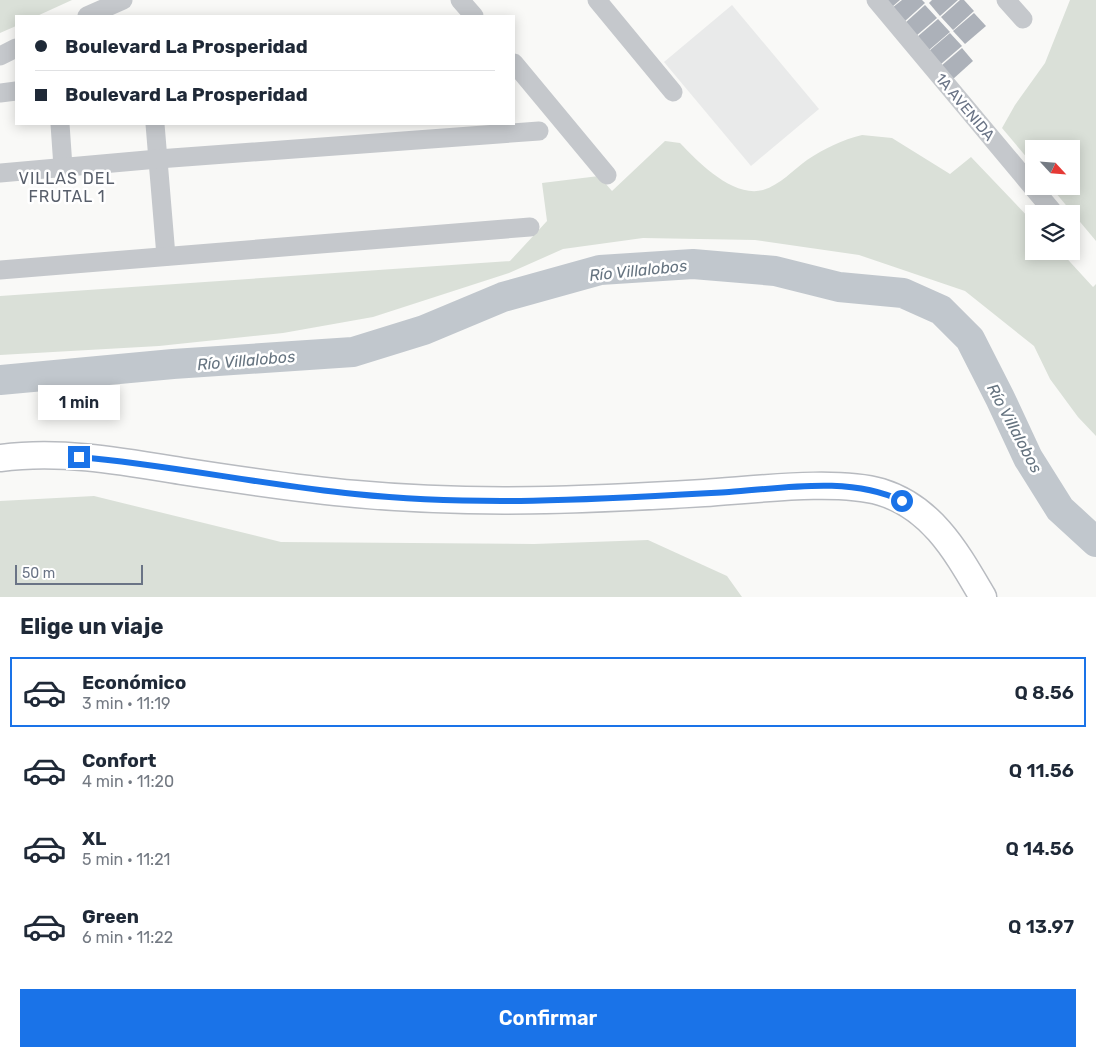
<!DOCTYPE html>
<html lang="es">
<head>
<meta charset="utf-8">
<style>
	:root { --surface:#fff; --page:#f6f6f7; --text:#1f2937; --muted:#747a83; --line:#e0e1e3; --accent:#1a73e8 }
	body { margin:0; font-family:Rubik,sans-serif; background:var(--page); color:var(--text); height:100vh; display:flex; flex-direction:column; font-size:19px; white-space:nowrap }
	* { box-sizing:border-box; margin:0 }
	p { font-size:16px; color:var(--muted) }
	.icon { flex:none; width:28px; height:28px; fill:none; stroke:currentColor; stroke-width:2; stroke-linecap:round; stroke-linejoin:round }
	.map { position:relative; height:597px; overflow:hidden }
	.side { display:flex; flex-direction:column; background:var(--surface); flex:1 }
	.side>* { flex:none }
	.top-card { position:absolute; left:15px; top:15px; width:500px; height:110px; border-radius:0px; box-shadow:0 2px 12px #0003; display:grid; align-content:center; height:110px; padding:0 20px; background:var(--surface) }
	.needle { width:32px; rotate:116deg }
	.tools { position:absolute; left:1025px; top:140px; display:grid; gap:10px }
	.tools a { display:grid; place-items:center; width:55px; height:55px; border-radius:0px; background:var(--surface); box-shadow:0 2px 12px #0003; font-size:25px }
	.scale { position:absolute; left:15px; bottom:12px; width:128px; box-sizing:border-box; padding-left:5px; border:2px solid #6a7486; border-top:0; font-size:14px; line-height:18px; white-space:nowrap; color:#6a7486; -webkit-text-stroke:4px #fff; paint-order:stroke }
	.end { position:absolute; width:22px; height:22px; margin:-11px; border:6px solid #1a73e8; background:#fff; box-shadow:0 0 0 2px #fff }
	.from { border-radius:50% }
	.bubble { position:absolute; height:35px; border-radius:0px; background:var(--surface); box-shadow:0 2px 12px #0003; font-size:16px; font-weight:600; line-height:35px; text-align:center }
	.top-card b { display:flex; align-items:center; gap:18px; height:48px; font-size:19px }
	.top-card b+b { border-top:1px solid var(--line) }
	.top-card i { width:12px; height:12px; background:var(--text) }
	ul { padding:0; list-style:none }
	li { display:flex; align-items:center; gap:15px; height:70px; margin:0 10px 8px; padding:0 10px; border:2px solid transparent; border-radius:0px }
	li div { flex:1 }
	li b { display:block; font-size:19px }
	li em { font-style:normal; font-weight:600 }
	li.selected { border-color:var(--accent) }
	li>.icon { width:45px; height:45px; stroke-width:1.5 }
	h2 { padding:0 20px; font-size:22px; line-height:60px }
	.cta { display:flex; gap:10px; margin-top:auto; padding:10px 20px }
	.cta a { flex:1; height:58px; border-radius:0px; background:var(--accent); color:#fff; font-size:20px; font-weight:600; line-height:58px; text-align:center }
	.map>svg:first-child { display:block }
	.built { fill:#e9eaea }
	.green { fill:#dae0d8 }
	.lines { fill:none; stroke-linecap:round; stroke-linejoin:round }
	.river { stroke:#c1c7cd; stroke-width:30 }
	.building { fill:#acb1b9 }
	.secondary-casing { stroke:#b8bbc0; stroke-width:29 }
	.minor { stroke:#c5c8cc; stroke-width:19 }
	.secondary { stroke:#fff; stroke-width:26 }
	.route { stroke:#1a73e8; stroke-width:6 }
	.labels { text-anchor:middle; stroke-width:5; stroke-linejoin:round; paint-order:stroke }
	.street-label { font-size:15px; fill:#6a7486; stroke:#fff }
	.neighbourhood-label { font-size:16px; letter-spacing:1px; fill:#585f6b; stroke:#fff }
	.water-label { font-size:16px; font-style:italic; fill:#667480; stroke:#fff }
</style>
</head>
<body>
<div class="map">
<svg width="1096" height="597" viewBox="0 0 1096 597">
	<rect width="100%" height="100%" fill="#f9f9f7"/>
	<polygon class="built" points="732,5 819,109 751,166 664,62"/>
	<g class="green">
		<polygon points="0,0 72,0 37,16 16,16 16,26 0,33"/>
		<polygon points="1070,0 1096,0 1096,241 1050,186 1071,186 1071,149 1034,149 1034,166 1002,128 1015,105 1045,63"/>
		<path d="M862,135L892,138L950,174L971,157L1034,223V251H1060L1093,287L1096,284V436L1078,417L1050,379L1034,346L965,291L859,255L755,240L643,238L563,249L509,273L373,317L283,333L159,346L0,355V296L510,261L547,221L542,183L599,176L612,191L665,141L680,143C698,162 733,198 763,190C780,185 793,170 807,160C825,148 842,140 862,135Z"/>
		<polygon points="94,496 281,542 534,544 648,540 727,576 742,597 0,597 0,501"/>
	</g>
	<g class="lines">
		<polyline class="river" points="0,380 173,364 353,352 424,330 503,297 600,270 693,264 775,271 839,287 903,293 941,310 970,339 1000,398 1028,458 1060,509 1096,542"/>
	</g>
	<g class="building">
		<polygon points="886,0 900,0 892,7"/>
		<polygon points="902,0 922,0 925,3 904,22 892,8"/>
		<polygon points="932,0 958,0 940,16 929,3"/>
		<polygon points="960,0 964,0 974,11 953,30 941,17"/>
		<polygon points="925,5 937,18 916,36 905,23"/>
		<polygon points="974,13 986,26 965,44 953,31"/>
		<polygon points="938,19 950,32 929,50 917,37"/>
		<polygon points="950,33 962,46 941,64 929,51"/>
		<polygon points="962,48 973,61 952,80 941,66"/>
	</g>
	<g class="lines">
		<g class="secondary-casing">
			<path id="secondary" d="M0,458C61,450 121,461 181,471C239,480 298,489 356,494C474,505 587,500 704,493C753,490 836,479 881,492C933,508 957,553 983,597"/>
		</g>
		<g class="minor">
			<polyline points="460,0 474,16"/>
			<polyline points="597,0 673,92"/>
			<polyline points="876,0 1055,214"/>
			<polyline points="1006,0 1023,19"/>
			<polyline points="87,16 123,0"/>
			<polyline points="0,56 16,48"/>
			<polyline points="514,63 607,175"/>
			<polyline points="0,93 16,91"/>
			<polyline points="60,124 63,167"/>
			<polyline points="155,124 166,256"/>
			<polyline points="0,173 158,159 539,131"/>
			<polyline points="0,270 530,227"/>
		</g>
		<use href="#secondary" class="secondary"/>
	</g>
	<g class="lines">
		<path class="route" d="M79,457C171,465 262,485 355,494C480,507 604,499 729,492C785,488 850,476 902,501"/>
	</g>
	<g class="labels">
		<g class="street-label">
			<text transform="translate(965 107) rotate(50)" y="5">1A AVENIDA</text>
		</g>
		<g class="neighbourhood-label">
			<text x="67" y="184">VILLAS DEL<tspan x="67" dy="18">FRUTAL 1</tspan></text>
		</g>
		<g class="water-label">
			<text transform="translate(638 270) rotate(-6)" y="6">Río Villalobos</text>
			<text transform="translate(246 360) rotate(-5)" y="6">Río Villalobos</text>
			<text transform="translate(1015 428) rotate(62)" y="6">Río Villalobos</text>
		</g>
	</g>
</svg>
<div class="tools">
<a><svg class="needle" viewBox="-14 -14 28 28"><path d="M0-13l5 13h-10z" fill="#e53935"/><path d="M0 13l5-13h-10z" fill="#747a83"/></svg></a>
<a><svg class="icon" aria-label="layers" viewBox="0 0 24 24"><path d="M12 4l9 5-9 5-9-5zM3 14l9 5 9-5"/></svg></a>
</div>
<div class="scale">50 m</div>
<i class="end from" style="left:902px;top:501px"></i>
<i class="end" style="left:79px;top:457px"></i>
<div class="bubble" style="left:38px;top:385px;width:82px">1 min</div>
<div class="top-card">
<b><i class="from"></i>Boulevard La Prosperidad</b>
<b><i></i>Boulevard La Prosperidad</b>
</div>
</div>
<section class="side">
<h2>Elige un viaje</h2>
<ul>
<li class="selected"><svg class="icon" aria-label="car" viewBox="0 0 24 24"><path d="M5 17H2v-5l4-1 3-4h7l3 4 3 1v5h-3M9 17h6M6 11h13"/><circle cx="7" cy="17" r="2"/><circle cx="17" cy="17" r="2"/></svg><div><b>Económico</b><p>3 min · 11:19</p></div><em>Q 8.56</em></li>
<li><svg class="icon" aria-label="car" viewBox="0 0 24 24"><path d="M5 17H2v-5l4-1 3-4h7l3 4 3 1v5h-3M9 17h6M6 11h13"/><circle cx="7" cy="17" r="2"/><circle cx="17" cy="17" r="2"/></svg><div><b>Confort</b><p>4 min · 11:20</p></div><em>Q 11.56</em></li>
<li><svg class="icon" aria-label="car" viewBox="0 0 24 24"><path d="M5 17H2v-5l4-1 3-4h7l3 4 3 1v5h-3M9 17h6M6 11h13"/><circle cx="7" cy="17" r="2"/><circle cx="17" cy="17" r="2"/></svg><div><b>XL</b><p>5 min · 11:21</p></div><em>Q 14.56</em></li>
<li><svg class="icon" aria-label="car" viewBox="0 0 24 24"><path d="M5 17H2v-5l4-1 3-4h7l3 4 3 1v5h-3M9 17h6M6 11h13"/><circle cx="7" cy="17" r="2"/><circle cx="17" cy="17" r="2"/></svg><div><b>Green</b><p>6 min · 11:22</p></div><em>Q 13.97</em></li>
</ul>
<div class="cta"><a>Confirmar</a></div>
</section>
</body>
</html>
